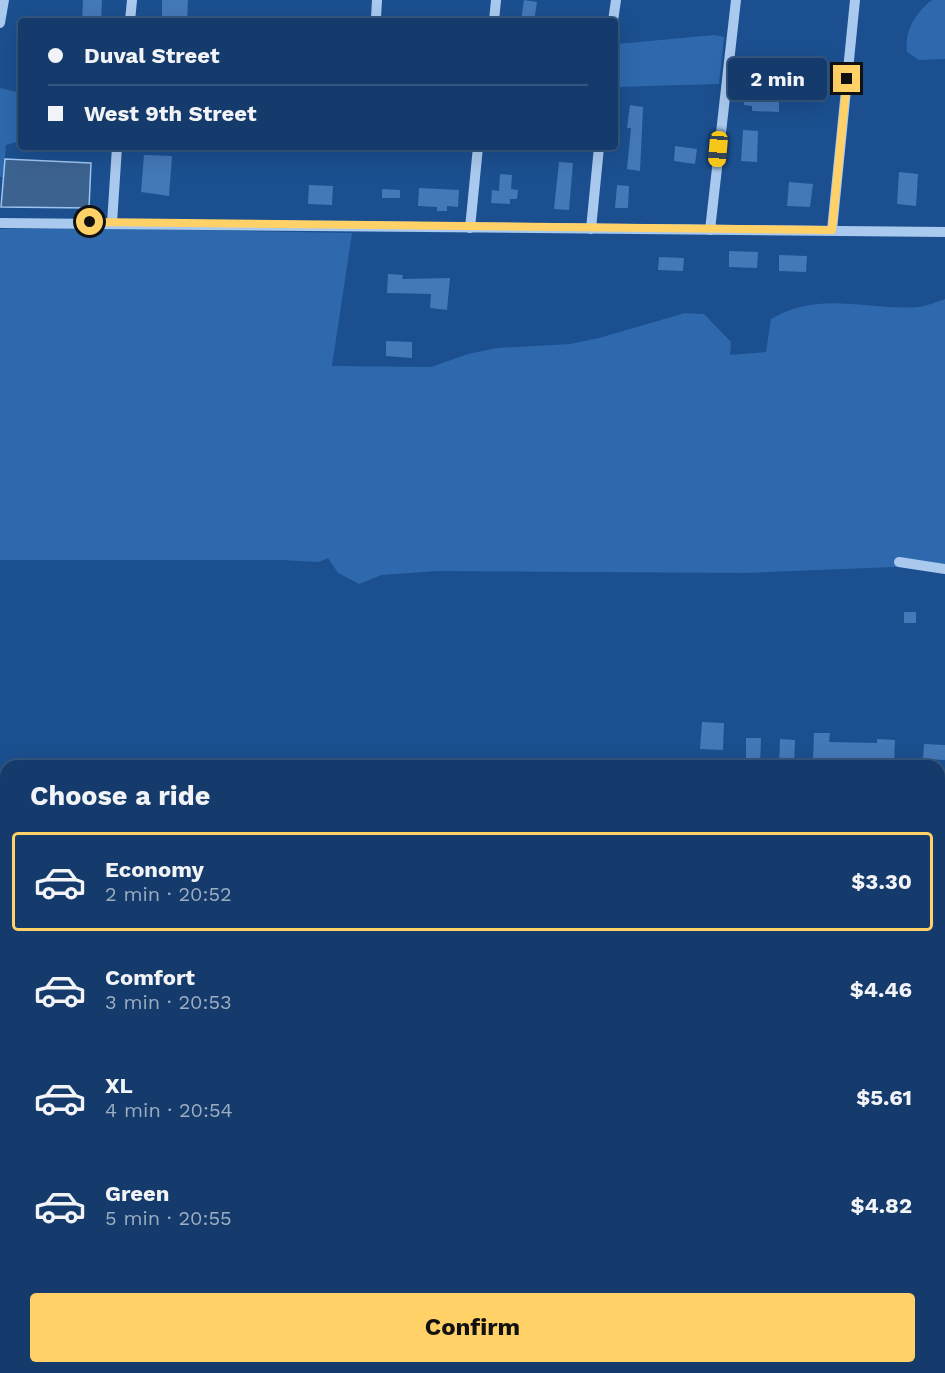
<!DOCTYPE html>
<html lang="en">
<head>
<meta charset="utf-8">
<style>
	:root { --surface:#143b6b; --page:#214673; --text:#f1f3f6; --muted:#9dadc1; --line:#33557e; --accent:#ffd166 }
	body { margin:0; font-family:"Work Sans",sans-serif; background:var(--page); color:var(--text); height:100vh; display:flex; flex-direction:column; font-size:22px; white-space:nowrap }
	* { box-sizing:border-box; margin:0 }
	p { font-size:20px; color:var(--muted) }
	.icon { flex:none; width:33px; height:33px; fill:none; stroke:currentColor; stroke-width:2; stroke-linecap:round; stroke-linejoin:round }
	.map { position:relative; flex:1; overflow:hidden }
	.details { position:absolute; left:0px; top:760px; width:945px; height:614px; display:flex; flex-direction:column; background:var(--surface); border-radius:18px 18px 0 0; box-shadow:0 6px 24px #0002,0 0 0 2px var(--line) }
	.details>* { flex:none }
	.top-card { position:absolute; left:18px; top:18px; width:600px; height:132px; border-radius:6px; box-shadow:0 6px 24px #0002,0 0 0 2px var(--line); display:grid; align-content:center; height:132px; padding:0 30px; background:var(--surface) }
	.end { position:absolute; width:27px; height:27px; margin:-14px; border:8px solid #ffd166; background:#111; box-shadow:0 0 0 3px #111 }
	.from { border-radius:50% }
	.bubble { position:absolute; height:42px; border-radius:6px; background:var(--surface); box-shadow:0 6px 24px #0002,0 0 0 2px var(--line); font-size:20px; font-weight:700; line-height:42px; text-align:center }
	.car { position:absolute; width:18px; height:36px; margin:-18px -9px; border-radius:8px; box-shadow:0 0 4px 2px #0007; background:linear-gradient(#f5c518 24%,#345 0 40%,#f5c518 0 76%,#345 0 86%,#f5c518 0) }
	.top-card b { display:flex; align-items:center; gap:21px; height:57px; font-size:22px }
	.top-card b+b { border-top:2px solid var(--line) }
	.top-card i { width:15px; height:15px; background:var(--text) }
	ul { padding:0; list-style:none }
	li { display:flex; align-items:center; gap:18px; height:99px; margin:0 12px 9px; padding:0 18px; border:3px solid transparent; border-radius:6px }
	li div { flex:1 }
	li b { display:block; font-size:22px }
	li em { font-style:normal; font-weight:700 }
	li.selected { border-color:var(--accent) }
	li>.icon { width:54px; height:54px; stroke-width:1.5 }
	h2 { padding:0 30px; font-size:27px; line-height:72px }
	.primary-button { display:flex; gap:12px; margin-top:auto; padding:12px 30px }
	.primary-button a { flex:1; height:69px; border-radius:6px; background:var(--accent); color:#111; font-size:24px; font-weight:700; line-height:69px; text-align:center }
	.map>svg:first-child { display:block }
	.green { fill:#2e69ad }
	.water { fill:#3c6290; stroke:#9cc4f0; stroke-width:1.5 }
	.building { fill:#4478b7 }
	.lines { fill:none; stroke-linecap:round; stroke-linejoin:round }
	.minor { stroke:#a9c9ee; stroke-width:10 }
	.rail { stroke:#fff; stroke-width:4; stroke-dasharray:10 4.5; stroke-linecap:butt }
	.route { stroke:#ffd166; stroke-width:8 }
</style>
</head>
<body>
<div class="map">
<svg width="945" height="1373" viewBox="0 0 945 1373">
	<rect width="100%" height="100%" fill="#1b4f8f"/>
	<g class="green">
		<path d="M932,0H945V59L919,60L907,52C904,31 916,12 932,0Z"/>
		<polygon points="714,35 724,37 719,84 615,87 617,44"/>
		<polygon points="0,88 21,93 21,141 6,145 3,177 0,177"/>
		<path d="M90,228L352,233L332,366L431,367L468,354L497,348L570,344L599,338L685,313L704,314L731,342L730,355L766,352L771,319C821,290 865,311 918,307C927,306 936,302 945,299V565L746,573L437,571L382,575L359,584L338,573L328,558L319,562L282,560H0V229Z"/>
		<rect x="0" y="1025" width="6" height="167"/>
	</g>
	<g class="water">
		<polygon points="5,159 91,163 89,208 1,207"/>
		<polygon points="939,1073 945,1073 945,1167 939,1166"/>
	</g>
	<g class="building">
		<polygon points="83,0 102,0 101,21 82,21"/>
		<polygon points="162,0 188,0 187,21 162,21"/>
		<polygon points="524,0 537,2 534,21 521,21"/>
		<polygon points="744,94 779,95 779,112 752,111 752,106 744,105"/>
		<polygon points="630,105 643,107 640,171 627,169 631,128 627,128"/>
		<polygon points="743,130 758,131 757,162 741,161"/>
		<polygon points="675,146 697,149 695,164 674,161"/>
		<polygon points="144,155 172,156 169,196 141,192"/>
		<polygon points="559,162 573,163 569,210 554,209"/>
		<polygon points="899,172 918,174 916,206 897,204"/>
		<polygon points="500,174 512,175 511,189 518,190 517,199 510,199 510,204 491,203 492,190 499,191"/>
		<polygon points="789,182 813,184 810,207 787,206"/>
		<polygon points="309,185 333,186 332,205 308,204"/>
		<polygon points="617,185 629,186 628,208 615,208"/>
		<polygon points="419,188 459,190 458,207 447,206 447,211 437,211 437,207 418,206"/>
		<polygon points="382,189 400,190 400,198 382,198"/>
		<polygon points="729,251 758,252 757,268 729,267"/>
		<polygon points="779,255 807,256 806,272 779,271"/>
		<polygon points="659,257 684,258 683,271 658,270"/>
		<polygon points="388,274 403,275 402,279 450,278 447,310 430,308 431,294 387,293"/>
		<polygon points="386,341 412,342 412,358 386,356"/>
		<rect x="904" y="612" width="12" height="11"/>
		<polygon points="702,722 724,723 723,750 700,749"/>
		<polygon points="814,733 830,733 829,742 877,743 877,739 895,740 894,763 813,760"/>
		<polygon points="746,738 761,738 760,766 746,766"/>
		<polygon points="780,739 795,740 794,766 779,766"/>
		<polygon points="924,744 945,745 945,760 923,759"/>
	</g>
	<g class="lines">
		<g class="minor">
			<polyline points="376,18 377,0"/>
			<polyline points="130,21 132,0"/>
			<polyline points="494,21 496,0"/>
			<polyline points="613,21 616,0"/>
			<polyline points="0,23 4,0"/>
			<polyline points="0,223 945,232"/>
			<polyline points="112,223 117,147"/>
			<polyline points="470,228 478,147"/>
			<polyline points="591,229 599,147"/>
			<polyline points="710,230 736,0"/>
			<polyline points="832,230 855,0"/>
			<polyline points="899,562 945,569"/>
			<polyline points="939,786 945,786"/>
			<polyline points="939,1326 945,1326"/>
			<polyline points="199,1368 199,1373"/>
			<polyline points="563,1368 564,1373"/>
			<polyline points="378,1373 378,1368"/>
			<polyline points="737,1373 737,1368"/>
		</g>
		<g class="rail">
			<polyline points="0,1201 6,1201"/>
			<polyline points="939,1208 945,1208"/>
		</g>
	</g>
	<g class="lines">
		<polyline class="route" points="90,222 832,230 847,79"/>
	</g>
</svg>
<i class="end from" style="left:90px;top:222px"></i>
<i class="end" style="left:847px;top:79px"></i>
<div class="bubble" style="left:728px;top:58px;width:99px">2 min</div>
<i class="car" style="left:718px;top:149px;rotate:185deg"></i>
<div class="top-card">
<b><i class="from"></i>Duval Street</b>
<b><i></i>West 9th Street</b>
</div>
<section class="details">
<h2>Choose a ride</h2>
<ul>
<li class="selected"><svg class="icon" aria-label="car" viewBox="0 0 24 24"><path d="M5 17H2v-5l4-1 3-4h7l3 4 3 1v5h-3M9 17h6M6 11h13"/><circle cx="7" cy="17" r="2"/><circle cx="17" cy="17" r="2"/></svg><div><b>Economy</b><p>2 min · 20:52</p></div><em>$3.30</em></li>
<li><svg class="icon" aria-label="car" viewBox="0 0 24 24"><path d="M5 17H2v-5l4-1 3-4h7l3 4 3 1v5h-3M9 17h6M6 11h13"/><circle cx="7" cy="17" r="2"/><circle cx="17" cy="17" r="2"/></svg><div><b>Comfort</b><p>3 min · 20:53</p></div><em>$4.46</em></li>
<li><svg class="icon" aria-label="car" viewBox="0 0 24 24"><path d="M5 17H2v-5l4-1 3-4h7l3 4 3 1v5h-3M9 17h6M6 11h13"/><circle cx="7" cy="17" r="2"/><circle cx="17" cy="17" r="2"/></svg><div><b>XL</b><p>4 min · 20:54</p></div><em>$5.61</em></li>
<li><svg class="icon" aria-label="car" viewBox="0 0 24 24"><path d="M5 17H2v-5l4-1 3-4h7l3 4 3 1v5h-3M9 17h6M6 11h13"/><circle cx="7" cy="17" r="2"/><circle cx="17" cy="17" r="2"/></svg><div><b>Green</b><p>5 min · 20:55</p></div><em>$4.82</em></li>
</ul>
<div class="primary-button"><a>Confirm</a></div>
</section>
</div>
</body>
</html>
